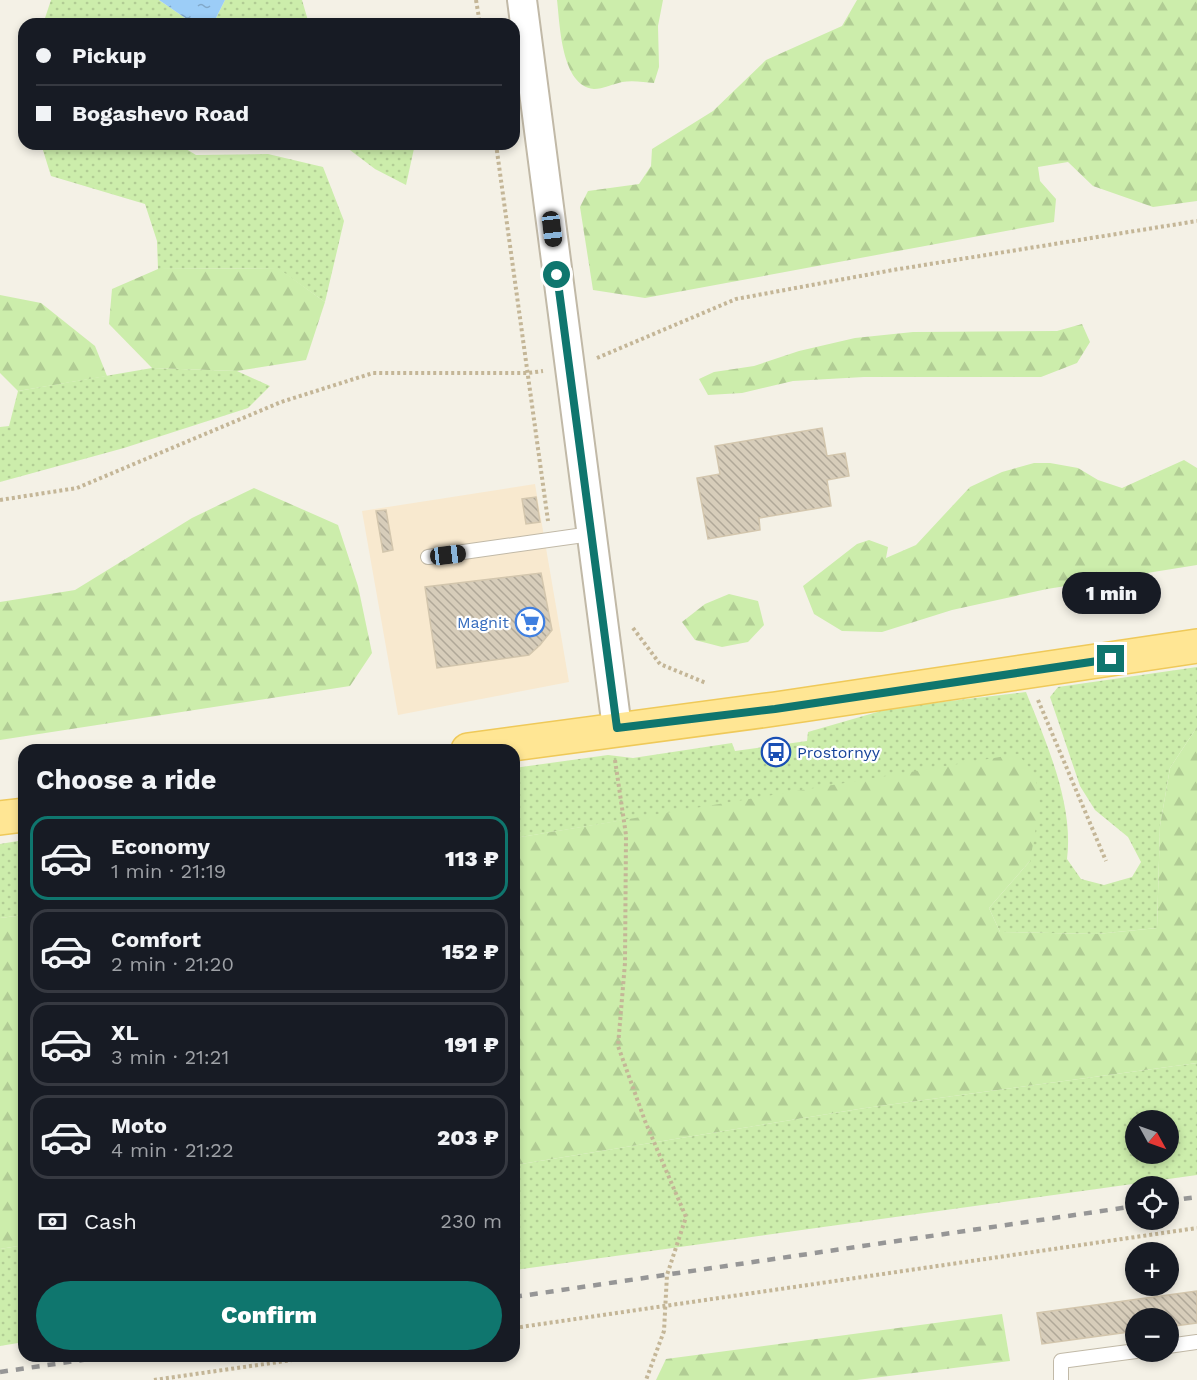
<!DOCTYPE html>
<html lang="en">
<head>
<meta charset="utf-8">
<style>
	:root { --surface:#171b24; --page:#20242c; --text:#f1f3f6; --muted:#9ea1a6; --line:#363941; --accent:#0f766e }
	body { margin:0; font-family:"Work Sans",sans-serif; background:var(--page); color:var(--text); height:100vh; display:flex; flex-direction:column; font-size:22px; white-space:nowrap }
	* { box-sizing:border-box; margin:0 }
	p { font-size:20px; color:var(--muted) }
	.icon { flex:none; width:33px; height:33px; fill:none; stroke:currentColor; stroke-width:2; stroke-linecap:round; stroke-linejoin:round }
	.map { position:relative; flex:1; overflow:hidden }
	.panel { position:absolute; left:18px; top:744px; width:502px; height:618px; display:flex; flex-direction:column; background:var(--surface); border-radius:18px; box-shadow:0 3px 9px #0003 }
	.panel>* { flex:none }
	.banner { position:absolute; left:18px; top:18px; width:502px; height:132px; border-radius:18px; box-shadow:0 3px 9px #0003; display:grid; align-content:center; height:132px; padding:0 18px; background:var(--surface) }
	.needle { width:39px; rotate:130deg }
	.buttons { position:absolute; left:1125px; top:1110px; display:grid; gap:12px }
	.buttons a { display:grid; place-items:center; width:54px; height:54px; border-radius:50%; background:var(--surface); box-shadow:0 3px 9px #0003; font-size:30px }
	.end { position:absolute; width:27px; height:27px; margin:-14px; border:8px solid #0f766e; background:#fff; box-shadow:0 0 0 3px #fff }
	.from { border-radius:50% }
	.bubble { position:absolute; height:42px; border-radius:21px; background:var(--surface); box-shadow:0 3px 9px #0003; font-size:20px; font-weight:800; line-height:42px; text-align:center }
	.car { position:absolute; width:18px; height:36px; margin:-18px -9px; border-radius:8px; box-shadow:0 0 4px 2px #0007; background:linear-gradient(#222 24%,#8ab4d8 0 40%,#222 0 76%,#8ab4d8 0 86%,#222 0) }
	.banner b { display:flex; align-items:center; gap:21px; height:57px; font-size:22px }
	.banner b+b { border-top:2px solid var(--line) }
	.banner i { width:15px; height:15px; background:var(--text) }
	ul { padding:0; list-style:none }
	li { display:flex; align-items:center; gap:18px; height:84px; margin:0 12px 9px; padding:0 6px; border:3px solid var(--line); border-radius:18px }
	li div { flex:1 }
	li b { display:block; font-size:22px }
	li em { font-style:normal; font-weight:800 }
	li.selected { border-color:var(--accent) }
	li>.icon { width:54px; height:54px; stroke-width:1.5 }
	h2 { padding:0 18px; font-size:27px; line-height:72px }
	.pay { display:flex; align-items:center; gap:15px; height:66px; padding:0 18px; font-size:22px }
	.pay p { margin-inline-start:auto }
	.primary-button { display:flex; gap:12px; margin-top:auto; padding:12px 18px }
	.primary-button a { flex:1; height:69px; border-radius:36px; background:var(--accent); color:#fff; font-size:24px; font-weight:800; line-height:69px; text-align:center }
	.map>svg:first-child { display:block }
	.commercial { fill:#f8e9cf }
	.grass { fill:url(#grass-dots); fill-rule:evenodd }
	.forest { fill:url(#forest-firs) }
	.water { fill:url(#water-ripples) }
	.building { fill:url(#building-back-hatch); stroke:#d3c6ad; stroke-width:1.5 }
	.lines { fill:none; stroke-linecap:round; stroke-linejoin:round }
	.service-casing { stroke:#c1b9a7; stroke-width:16 }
	.minor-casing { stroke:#c1b9a7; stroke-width:32 }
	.primary-casing { stroke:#efc959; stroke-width:36 }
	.path { stroke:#c4b697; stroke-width:4; stroke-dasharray:3 3; stroke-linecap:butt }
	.service { stroke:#fff; stroke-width:14 }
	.minor { stroke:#fff; stroke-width:28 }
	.primary { stroke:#ffe694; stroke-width:33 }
	.rail { stroke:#969696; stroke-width:4.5; stroke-dasharray:8 8; stroke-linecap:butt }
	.route { stroke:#0f766e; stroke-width:8 }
	.labels { text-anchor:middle; stroke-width:4.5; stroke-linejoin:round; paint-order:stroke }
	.shop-label { font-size:16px; fill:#366cbe; stroke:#fff; text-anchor:end }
	.transit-label { font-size:16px; fill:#164399; stroke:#fff; text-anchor:start }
</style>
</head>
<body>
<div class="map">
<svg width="1197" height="1380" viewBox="0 0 1197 1380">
	<defs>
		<pattern id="grass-dots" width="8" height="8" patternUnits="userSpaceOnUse" patternTransform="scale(1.5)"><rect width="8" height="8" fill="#ccedab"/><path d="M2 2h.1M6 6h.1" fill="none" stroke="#b1cc94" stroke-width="1.8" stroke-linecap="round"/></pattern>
		<pattern id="forest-firs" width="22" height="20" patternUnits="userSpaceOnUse" patternTransform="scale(1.5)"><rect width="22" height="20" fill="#ccedab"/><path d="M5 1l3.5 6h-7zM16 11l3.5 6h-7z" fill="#b1cc94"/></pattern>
		<pattern id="water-ripples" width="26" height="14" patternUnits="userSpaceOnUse" patternTransform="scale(1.5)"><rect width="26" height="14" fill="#9ccdf7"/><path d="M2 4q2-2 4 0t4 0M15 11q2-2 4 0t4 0" fill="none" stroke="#81a8c9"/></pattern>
		<pattern id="building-back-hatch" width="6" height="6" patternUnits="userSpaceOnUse" patternTransform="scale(1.5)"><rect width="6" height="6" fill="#d7cdba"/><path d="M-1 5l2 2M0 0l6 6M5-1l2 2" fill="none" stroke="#b0a898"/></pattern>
	</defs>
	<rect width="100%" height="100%" fill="#f4f1e6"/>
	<polygon class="commercial" points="535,484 569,682 398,715 362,511"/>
	<g class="grass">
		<polygon points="51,0 159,0 188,20 216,18 225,0 302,0 309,24 43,24"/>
		<polygon points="50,144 178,144 196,155 268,154 323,167 344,221 325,302 277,268 158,269 157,241 145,204 51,176 42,147"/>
		<polygon points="342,144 415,144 406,185 375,169"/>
		<polygon points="152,368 237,371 270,386 248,408 124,448 0,482 0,427 9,426 18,391"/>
		<path d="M1197,667V727L1170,768L1160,826L1157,928L1097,934L1000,932L989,908L1030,861L631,819L515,838L514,768L608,755L633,758L732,743L735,751L807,741L808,732L891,708L1026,692C1046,742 1074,804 1067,859L1081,879L1104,885L1132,877L1141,862L1128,837L1095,810L1080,786L1050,697L1058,687Z"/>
		<polygon points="24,840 24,915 0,918 0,844"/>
		<path d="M1197,1063V1175L515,1270V1165L865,1108ZM1136,1120H1168V1154H1136Z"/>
		<polygon points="24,1245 24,1342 0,1346 0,1249"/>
	</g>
	<g class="forest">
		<path d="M557,0H663L658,26L659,67L654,83C644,82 632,80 622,82C613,84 603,89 594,89C561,86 560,24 557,0Z"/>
		<polygon points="857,0 1197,0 1197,201 1153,207 1093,186 1068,162 1038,167 1040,181 1056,199 1054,222 645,298 593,290 580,207 588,191 639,184 651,166 652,149 713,111 766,60 842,26"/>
		<polygon points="278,268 325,302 306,360 237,371 152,368 109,324 112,289 158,269"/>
		<polygon points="0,295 41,303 95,346 107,376 18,391 0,373"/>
		<polygon points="1082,324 1090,342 1077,363 1041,377 864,377 793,381 742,393 708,395 699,379 714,372 754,366 799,351 855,338 913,332 1057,331"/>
		<polygon points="1184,460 1197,468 1197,565 1047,589 952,610 882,632 842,631 814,614 803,586 857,544 869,540 888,547 886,558 916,545 970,487 1002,472 1034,463 1050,463 1078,468 1098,480 1122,488"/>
		<polygon points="254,488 338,525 358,586 372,653 350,686 0,740 0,602 75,590 192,518"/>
		<polygon points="729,594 758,601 764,625 748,642 722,647 695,640 682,622 705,604"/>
		<polygon points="1197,727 1197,1063 865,1108 515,1165 515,838 1018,754 1035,775 1040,804 1030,861 989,908 1000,932 1097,934 1157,928 1160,826 1170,768"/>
		<polygon points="24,915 24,1245 0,1249 0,918"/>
		<polygon points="1002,1314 1010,1361 857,1380 656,1380 666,1359"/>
	</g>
	<polygon class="water" points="159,0 225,0 216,18 188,20"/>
	<g class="building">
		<polygon points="822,428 827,456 845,453 849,476 827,480 831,506 759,518 760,530 708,539 697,478 720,474 715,446"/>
		<polygon points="536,497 540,522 526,524 522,499"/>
		<polygon points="386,510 393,550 383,552 376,511"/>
		<polygon points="541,573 552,630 540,645 529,655 437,668 425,587"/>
		<polygon points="1197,1291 1197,1323 1168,1327 1168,1318 1136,1318 1136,1331 1042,1344 1037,1313"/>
	</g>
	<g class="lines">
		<g class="service-casing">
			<g id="service">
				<polyline points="428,557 591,534"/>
				<polyline points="1168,1346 1197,1342"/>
				<polyline points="1061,1380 1061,1361 1136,1351"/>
			</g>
		</g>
		<g class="minor-casing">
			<polyline id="minor" points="522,0 617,728"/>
		</g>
		<g class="primary-casing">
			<g id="primary">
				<polyline points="468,750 775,709 1197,646"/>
				<polyline points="0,818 24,815"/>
			</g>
		</g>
		<g class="path">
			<polyline points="476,0 480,24"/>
			<polyline points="496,144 548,521"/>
			<polyline points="597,358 736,299 893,270 1197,221"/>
			<polyline points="0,500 77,488 281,402 373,373 528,373 543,371"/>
			<polyline points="633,628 660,664 706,683"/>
			<polyline points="1038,700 1106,861"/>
			<polyline points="615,760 626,835 625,963 618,1046 645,1121 686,1217 667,1275 664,1331 646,1380"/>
			<polyline points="514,1328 1197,1228"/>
			<polyline points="154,1380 320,1356"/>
		</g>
		<use href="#service" class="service"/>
		<use href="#minor" class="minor"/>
		<use href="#primary" class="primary"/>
		<g class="rail">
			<polyline points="1168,1201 1197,1197"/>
			<polyline points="514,1297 1136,1206"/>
			<polyline points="0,1372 110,1356"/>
		</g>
	</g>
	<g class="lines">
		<polyline class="route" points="557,275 617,728 775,709 1111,659"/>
	</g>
	<defs>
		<g id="supermarket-ring" transform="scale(1.5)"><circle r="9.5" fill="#fff" stroke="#3f7fe0" stroke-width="1.5"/><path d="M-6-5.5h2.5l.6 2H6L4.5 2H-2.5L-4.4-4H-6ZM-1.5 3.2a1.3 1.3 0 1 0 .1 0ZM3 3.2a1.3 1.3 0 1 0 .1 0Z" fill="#3f7fe0"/></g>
		<g id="bus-ring" transform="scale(1.5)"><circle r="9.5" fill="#fff" stroke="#1a4fb4" stroke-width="1.5"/><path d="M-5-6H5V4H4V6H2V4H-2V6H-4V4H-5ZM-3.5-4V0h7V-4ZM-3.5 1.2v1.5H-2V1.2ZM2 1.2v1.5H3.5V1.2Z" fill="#1a4fb4"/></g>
	</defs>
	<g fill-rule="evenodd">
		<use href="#supermarket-ring" x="530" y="622"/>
		<use href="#bus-ring" x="776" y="752"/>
	</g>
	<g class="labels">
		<g class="shop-label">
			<text x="509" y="628">Magnit</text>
		</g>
		<g class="transit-label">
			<text x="797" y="758">Prostornyy</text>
		</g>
	</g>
</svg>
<div class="buttons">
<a><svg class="needle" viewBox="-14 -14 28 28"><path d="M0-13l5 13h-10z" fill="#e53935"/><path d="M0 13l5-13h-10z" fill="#9ea1a6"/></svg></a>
<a><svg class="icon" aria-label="locate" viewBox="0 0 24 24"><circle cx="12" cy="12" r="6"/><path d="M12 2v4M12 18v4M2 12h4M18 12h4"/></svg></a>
<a>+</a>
<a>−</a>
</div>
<i class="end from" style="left:557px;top:275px"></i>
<i class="end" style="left:1111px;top:659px"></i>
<div class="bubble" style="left:1062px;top:572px;width:99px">1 min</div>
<i class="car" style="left:552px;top:229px;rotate:173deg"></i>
<i class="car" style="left:448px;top:555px;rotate:83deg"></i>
<div class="banner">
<b><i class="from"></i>Pickup</b>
<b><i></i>Bogashevo Road</b>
</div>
<section class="panel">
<h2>Choose a ride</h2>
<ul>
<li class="selected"><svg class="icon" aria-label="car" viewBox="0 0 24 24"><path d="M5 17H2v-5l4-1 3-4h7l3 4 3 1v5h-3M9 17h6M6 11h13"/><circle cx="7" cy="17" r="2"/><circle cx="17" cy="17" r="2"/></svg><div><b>Economy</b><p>1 min · 21:19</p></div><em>113 ₽</em></li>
<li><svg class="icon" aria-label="car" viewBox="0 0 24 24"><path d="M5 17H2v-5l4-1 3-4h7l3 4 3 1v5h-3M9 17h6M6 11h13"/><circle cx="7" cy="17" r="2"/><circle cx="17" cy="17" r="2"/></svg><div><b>Comfort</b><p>2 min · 21:20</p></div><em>152 ₽</em></li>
<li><svg class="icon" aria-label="car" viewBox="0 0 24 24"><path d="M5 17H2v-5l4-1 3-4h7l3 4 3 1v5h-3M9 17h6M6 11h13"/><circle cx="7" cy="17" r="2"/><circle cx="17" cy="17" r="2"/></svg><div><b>XL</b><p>3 min · 21:21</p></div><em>191 ₽</em></li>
<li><svg class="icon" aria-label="car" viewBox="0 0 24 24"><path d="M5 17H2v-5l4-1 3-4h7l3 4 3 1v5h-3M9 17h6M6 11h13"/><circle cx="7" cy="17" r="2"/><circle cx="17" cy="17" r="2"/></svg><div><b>Moto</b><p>4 min · 21:22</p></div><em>203 ₽</em></li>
</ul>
<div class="pay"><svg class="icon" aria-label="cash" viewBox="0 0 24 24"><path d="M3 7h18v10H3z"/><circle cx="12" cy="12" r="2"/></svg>Cash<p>230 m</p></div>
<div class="primary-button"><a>Confirm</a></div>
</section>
</div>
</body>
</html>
